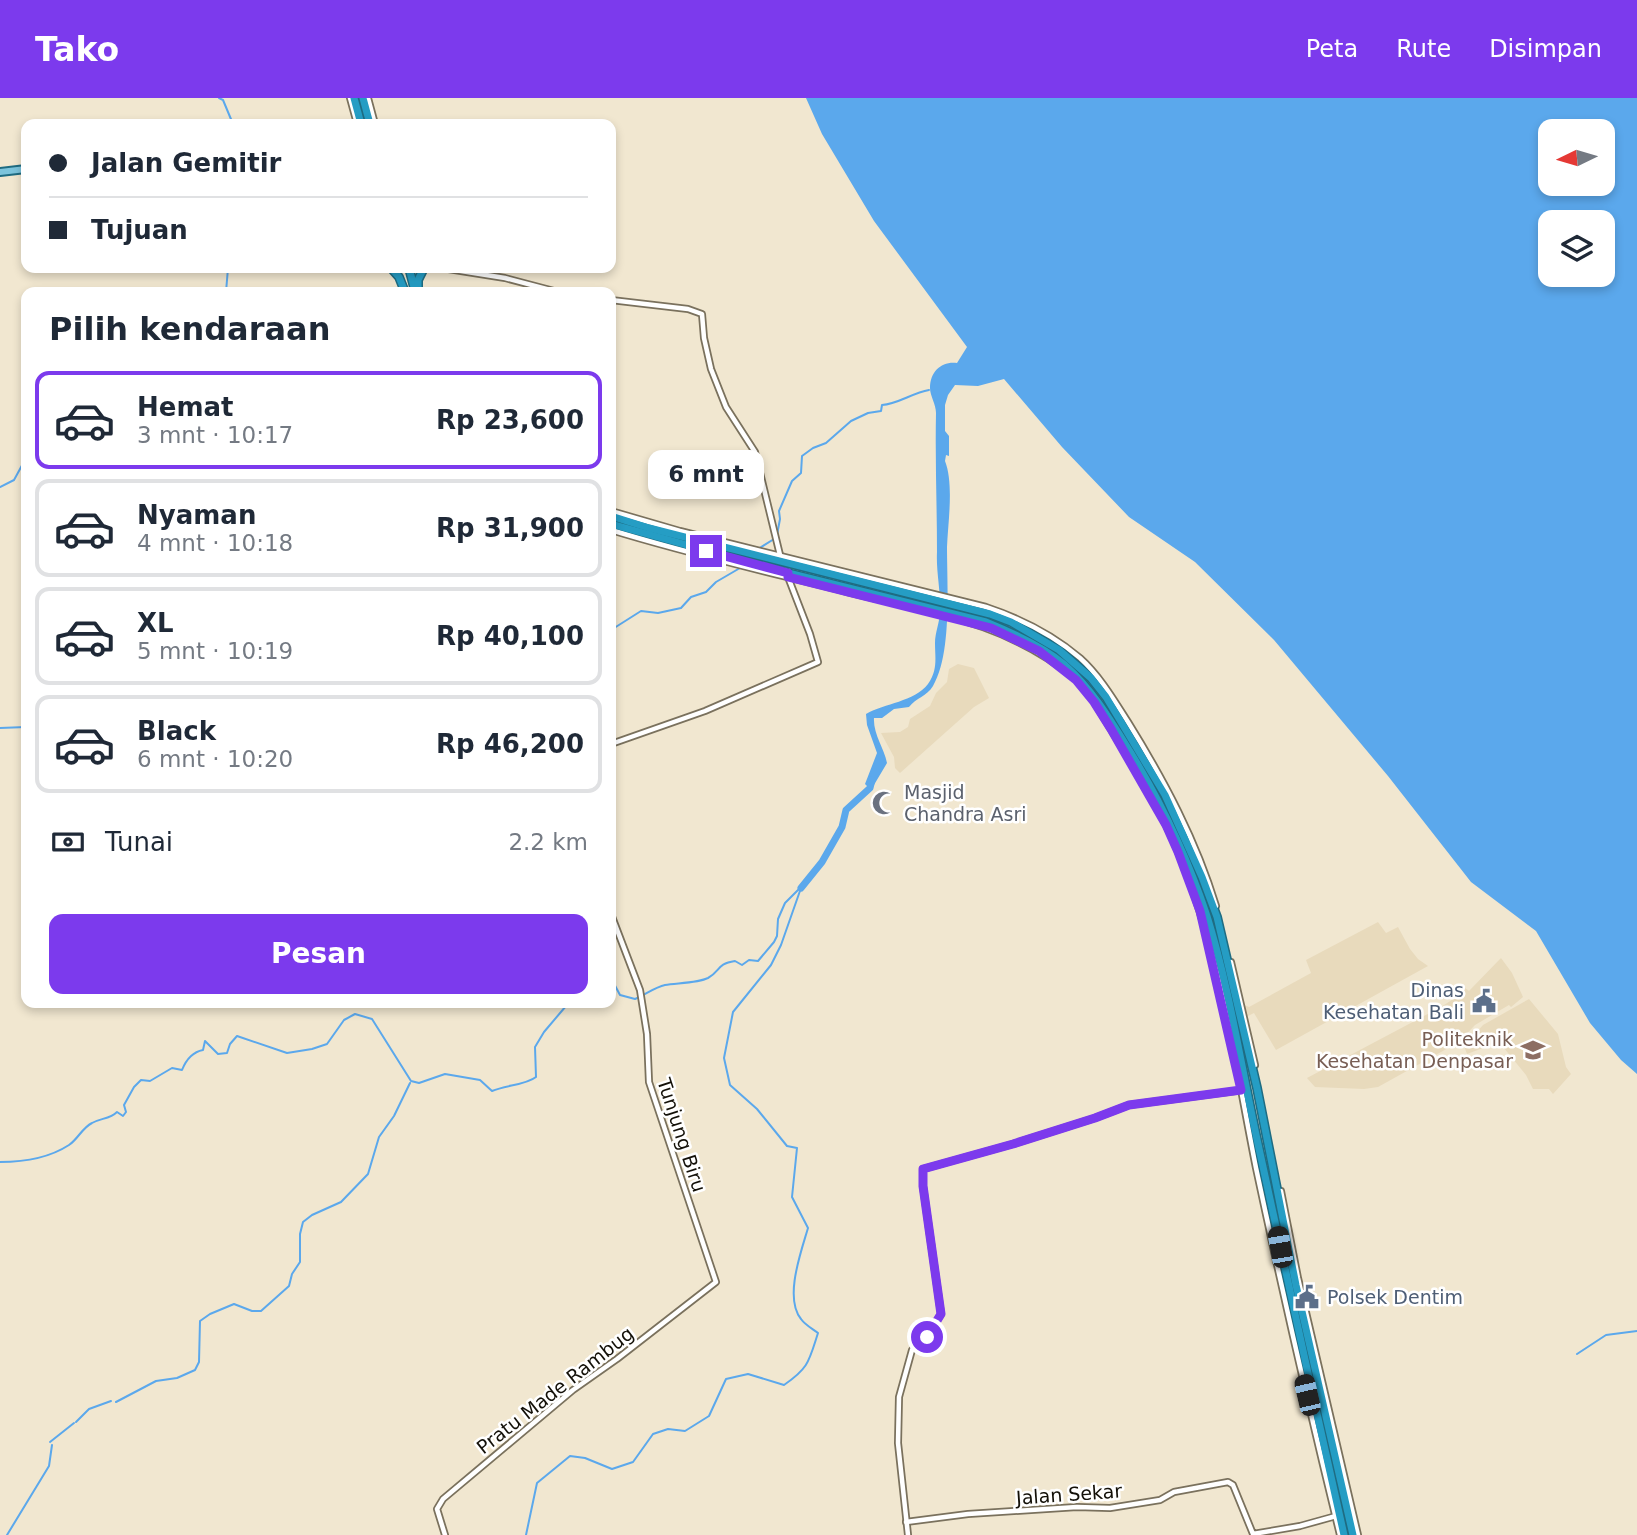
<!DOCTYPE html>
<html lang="id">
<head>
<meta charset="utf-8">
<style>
	:root { --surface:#fff; --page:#f6f6f7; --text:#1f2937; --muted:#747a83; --line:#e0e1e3; --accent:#7c3aed }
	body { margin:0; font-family:"DejaVu Sans",sans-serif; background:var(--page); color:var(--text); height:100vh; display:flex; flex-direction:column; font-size:26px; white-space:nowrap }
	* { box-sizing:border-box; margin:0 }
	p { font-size:23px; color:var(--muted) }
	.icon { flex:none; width:38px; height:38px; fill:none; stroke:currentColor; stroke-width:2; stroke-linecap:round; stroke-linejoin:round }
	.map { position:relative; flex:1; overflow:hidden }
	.panel { position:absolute; left:21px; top:189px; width:595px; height:721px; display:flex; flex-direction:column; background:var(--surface); border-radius:14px; box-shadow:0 4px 10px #0003 }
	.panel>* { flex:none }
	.guide { position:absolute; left:21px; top:21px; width:595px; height:154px; border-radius:14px; box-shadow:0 4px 10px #0003; display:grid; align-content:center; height:154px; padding:0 28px; background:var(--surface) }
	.needle { width:46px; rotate:265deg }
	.controls { position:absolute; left:1538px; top:21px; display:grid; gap:14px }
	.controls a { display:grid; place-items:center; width:77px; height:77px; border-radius:14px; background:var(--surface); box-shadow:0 4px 10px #0003; font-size:35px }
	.end { position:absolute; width:32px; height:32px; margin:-16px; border:9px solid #7c3aed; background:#fff; box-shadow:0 0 0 4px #fff }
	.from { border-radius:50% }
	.bubble { position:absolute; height:49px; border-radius:14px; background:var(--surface); box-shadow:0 4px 10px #0003; font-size:23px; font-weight:700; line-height:49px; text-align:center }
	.car { position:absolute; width:21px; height:42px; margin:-21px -10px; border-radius:9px; box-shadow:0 0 5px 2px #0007; background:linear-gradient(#222 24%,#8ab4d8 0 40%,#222 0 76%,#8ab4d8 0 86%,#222 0) }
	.guide b { display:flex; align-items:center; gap:24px; height:66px; font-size:26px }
	.guide b+b { border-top:2px solid var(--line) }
	.guide i { width:18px; height:18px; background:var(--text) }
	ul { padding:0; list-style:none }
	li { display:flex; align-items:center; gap:21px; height:98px; margin:0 14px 10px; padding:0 14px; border:4px solid var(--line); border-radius:14px }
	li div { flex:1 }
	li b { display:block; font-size:26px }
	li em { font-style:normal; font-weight:700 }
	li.current { border-color:var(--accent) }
	li>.icon { width:63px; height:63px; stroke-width:1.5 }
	h2 { padding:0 28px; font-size:32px; line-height:84px }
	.pay { display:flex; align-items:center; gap:18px; height:77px; padding:0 28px; font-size:26px }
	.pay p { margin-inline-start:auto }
	.action { display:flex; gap:14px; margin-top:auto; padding:14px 28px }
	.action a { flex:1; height:80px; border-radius:14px; background:var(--accent); color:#fff; font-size:28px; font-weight:700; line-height:80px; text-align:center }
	header { display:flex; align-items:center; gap:42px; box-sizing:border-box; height:98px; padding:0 35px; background:var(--accent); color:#fff }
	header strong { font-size:33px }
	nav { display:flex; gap:38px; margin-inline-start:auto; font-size:24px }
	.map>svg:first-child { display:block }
	.built { fill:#e8dabc }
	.water { fill:#5ba8ec; fill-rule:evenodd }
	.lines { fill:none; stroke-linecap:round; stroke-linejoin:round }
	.stream { stroke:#5ba8ec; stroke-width:2 }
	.river { stroke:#5ba8ec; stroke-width:7 }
	.minor-casing { stroke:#7a715d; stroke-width:8 }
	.major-casing { stroke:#1f6c82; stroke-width:10 }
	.highway-casing { stroke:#1f6c82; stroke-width:10 }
	.minor { stroke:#fff; stroke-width:4.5 }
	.major { stroke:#7cc4dc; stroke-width:6 }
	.highway { stroke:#259dc4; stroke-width:7 }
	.route { stroke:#7c3aed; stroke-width:9 }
	.labels { text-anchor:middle; stroke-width:5; stroke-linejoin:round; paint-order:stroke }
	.worship-label { font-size:19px; fill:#5b616d; stroke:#fff; text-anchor:start }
	.service-label { font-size:19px; fill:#4e5e75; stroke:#fff; text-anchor:end }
	.education-label { font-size:19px; fill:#785e54; stroke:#fff; text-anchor:end }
	.street-label { font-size:19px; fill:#131008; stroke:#fff }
</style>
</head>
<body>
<header>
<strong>Tako</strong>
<nav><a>Peta</a><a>Rute</a><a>Disimpan</a></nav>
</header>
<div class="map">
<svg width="1637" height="1437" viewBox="0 0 1637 1437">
	<rect width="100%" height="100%" fill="#f1e7d0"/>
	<g class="built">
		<polygon points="958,566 974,570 989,600 974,609 900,675 895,670 894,659 881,635 900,634 908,629 910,621 930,608 936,595 947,584 949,571"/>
		<polygon points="1378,824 1386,835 1398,829 1410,851 1418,861 1428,868 1276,952 1254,915 1246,919 1244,907 1249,909 1311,875 1306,862"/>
		<polygon points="1501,860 1512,875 1523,899 1511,909 1509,907 1475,927 1459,944 1378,989 1364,991 1315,989 1307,980 1441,909 1461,896 1465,890 1469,893"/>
		<polygon points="1529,901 1558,936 1566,969 1571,976 1553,996 1549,991 1533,991 1526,977 1499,944 1467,956 1464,948 1483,927"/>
	</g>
	<path class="water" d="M806,0H1637V976L1621,962L1590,925L1536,833L1471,784L1388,678L1274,542L1195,464L1129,419L1062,349L1004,281L978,288L955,287L948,297L945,307V333L949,338V358L946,357L945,363C954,386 948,424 947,449C947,487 952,556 933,588C927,598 916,600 909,609L894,611L882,620H874C873,636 884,650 887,665L871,692L865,686L877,655L867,627L866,616C885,605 914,604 928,586C938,572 935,560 935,545C935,534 940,524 940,513C941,494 936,474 937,454C937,408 935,362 936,315C936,306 930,298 930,290C930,273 942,263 957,265L967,249L874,123L822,36ZM1550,33H1603V86H1550ZM1550,124H1603V177H1550Z"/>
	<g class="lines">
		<g class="stream">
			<polyline points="219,0 223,2 233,26"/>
			<polyline points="226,194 228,170"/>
			<polyline points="0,389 14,382 26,360"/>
			<path d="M777,437L780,421L779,413L792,383L801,375L802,358L813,350L826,345L851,323L868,315L881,313L882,307C898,306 912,295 929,292"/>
			<polyline points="758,451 774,441"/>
			<polyline points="611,532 641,513 658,515 681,510 691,499 706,494 716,484 740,470"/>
			<polyline points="0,630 26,629"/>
			<path d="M611,880L620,897L635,901C645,897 655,889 665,887C677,885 698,885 708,880C721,873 716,866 735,863L742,867L749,862L758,863L774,844L777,838L778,821L785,805L799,791"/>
			<path d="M0,1064C23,1064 49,1060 69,1047C78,1041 82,1030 92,1025C101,1020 110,1021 117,1014L123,1018L126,1014L124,1007L134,989L141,982L150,983L172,970L182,972C186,962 192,954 203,952L205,943L218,956L227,955L230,946L237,938L287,955L312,951L327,946L344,922L355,916L372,921L411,983L419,985L445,976L480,982L492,993C506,987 526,987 536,979L535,949L544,934L566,908L565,905"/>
			<polyline points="1577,1256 1606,1237 1637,1233"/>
			<polyline points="116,1304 156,1283 177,1280 195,1272 199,1264 200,1223 210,1216 234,1206 252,1213 261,1213 289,1188 292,1176 300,1164 300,1136 303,1124 312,1117 341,1104 368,1076 379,1039 394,1018 410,985"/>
			<polyline points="76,1324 89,1311 111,1303"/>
			<polyline points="50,1344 74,1325"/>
			<polyline points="7,1437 49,1368 52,1347"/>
			<path d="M526,1437L537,1385L570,1358L585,1360L612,1371L633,1364L653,1336L668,1331L685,1333L709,1318L726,1281L748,1276L784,1287C809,1270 809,1263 818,1235C813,1231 805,1227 801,1221C784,1200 801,1154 808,1130L792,1099L797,1050L787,1048L757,1011L730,987L724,960L733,914L771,867L781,847L801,790"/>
		</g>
		<polyline class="river" points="801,790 822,764 842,729 846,712 870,690 872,682"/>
		<g class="minor-casing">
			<g id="minor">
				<polyline points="350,0 356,22"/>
				<polyline points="368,0 375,26"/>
				<polyline points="424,170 436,170"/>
				<polyline points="442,170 505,180 558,194"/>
				<polyline points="611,202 688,211 702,216 704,240 711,271 726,309 755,354 780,457"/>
				<path d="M611,413L680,433L986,509C1019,520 1053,537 1080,560C1100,578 1114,602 1128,624C1164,682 1196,742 1216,808"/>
				<path d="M611,432C689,456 768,474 847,494C929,514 1006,524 1073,579"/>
				<path d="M1096,607C1125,655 1158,704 1179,756C1220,856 1235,965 1256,1070C1282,1192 1310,1315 1340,1437"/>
				<polyline points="611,646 705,613 818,564 810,536 788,479"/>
				<polyline points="1231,864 1255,967"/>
				<polyline points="1281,1093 1298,1180 1358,1437"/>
				<polyline points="906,1424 968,1416 1077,1409 1110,1410 1160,1402 1174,1394 1228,1384 1233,1387 1253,1436 1300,1428 1336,1418"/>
				<polyline points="445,1437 437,1411 443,1401 573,1292 617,1261 716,1184 649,984 647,936 640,892 611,816"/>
				<polyline points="908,1437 898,1345 899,1299 912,1252 927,1239 941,1216 923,1088 923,1071 1013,1046 1095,1020 1129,1007 1243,992"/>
			</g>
		</g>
		<g class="major-casing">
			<polyline id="major" points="0,74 26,71"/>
		</g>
		<g class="highway-casing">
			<g id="highway">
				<polyline points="354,0 361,26"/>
				<polyline points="363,0 370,26"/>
				<polyline points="391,170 399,179 405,194"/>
				<polyline points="409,170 415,193"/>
				<polyline points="418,194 418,182 424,170"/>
				<polyline points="611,418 649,430 990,516 1011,524 1059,552 1091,580 1106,599 1165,697 1202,779 1217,819 1257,990 1296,1187 1353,1437"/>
				<path d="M611,426L788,475L986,524C1013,535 1042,548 1065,567C1093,592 1111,623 1131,655C1162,706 1188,761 1207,818C1231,895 1242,976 1260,1055C1288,1182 1315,1310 1344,1437"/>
			</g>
		</g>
		<use href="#minor" class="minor"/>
		<use href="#major" class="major"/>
		<use href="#highway" class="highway"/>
	</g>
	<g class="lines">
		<polyline class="route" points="706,453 788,475 788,479 991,530 1039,553 1076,582 1094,604 1111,631 1166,727 1178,754 1200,813 1241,992 1129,1007 1095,1020 1013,1046 923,1071 923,1088 941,1216 927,1239"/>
	</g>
	<defs>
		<g id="mosque-bare" transform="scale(1.89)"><path d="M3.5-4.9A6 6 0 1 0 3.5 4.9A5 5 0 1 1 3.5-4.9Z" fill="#6b7280" stroke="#fff" stroke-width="2.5" paint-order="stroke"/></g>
		<g id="civic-bare" transform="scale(1.89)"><path d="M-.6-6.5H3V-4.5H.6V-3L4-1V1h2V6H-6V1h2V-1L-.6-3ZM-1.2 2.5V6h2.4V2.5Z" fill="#5c6f8a" stroke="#fff" stroke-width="2.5" paint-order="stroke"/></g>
		<g id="university-bare" transform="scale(1.89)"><path d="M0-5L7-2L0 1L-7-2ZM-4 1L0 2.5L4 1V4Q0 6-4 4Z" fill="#8d6e63" stroke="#fff" stroke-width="2.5" paint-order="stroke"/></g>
	</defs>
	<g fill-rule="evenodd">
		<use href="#mosque-bare" x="884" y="705"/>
		<use href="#civic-bare" x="1484" y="903"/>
		<use href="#university-bare" x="1533" y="952"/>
		<use href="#civic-bare" x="1307" y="1199"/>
	</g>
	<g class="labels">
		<g class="worship-label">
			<text x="904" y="701">Masjid<tspan x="904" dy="22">Chandra Asri</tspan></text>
		</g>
		<g class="service-label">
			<text x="1464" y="899">Dinas<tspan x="1464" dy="22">Kesehatan Bali</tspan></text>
			<text x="1327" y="1206" text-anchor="start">Polsek Dentim</text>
		</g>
		<g class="education-label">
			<text x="1513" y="948">Politeknik<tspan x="1513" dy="22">Kesehatan Denpasar</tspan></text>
		</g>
		<g class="street-label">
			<text transform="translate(682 1037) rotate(72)" y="7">Tunjung Biru</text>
			<text transform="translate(555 1292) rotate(-38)" y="7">Pratu Made Rambug</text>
			<text transform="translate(1069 1396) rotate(-4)" y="7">Jalan Sekar</text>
		</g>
	</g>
</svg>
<div class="controls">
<a><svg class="needle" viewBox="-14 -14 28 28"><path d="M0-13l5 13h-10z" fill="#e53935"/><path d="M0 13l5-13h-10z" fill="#747a83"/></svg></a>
<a><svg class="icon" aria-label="layers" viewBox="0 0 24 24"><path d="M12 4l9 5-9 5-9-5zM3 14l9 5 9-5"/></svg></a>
</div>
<i class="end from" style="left:927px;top:1239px"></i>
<i class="end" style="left:706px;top:453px"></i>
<div class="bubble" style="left:648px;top:352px;width:116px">6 mnt</div>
<i class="car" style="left:1280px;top:1149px;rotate:350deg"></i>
<i class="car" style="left:1307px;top:1297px;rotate:347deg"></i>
<div class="guide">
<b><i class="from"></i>Jalan Gemitir</b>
<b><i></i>Tujuan</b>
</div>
<section class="panel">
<h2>Pilih kendaraan</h2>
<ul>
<li class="current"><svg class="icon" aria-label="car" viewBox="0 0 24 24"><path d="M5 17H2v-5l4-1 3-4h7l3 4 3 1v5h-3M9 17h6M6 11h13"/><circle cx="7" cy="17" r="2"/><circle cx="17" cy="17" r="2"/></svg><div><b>Hemat</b><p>3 mnt · 10:17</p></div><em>Rp 23,600</em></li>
<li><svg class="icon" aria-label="car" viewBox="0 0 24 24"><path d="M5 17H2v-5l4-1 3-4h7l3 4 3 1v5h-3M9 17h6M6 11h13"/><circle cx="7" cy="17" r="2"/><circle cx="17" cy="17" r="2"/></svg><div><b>Nyaman</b><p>4 mnt · 10:18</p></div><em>Rp 31,900</em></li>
<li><svg class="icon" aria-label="car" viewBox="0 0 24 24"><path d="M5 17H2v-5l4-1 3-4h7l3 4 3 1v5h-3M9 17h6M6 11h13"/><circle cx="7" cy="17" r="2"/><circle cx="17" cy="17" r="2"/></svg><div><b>XL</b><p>5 mnt · 10:19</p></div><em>Rp 40,100</em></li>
<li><svg class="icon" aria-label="car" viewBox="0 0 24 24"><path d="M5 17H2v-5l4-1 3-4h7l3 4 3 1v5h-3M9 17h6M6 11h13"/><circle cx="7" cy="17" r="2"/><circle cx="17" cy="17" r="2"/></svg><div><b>Black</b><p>6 mnt · 10:20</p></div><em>Rp 46,200</em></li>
</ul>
<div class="pay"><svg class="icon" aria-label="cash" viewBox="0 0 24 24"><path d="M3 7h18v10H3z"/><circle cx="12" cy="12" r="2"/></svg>Tunai<p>2.2 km</p></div>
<div class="action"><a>Pesan</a></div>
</section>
</div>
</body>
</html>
